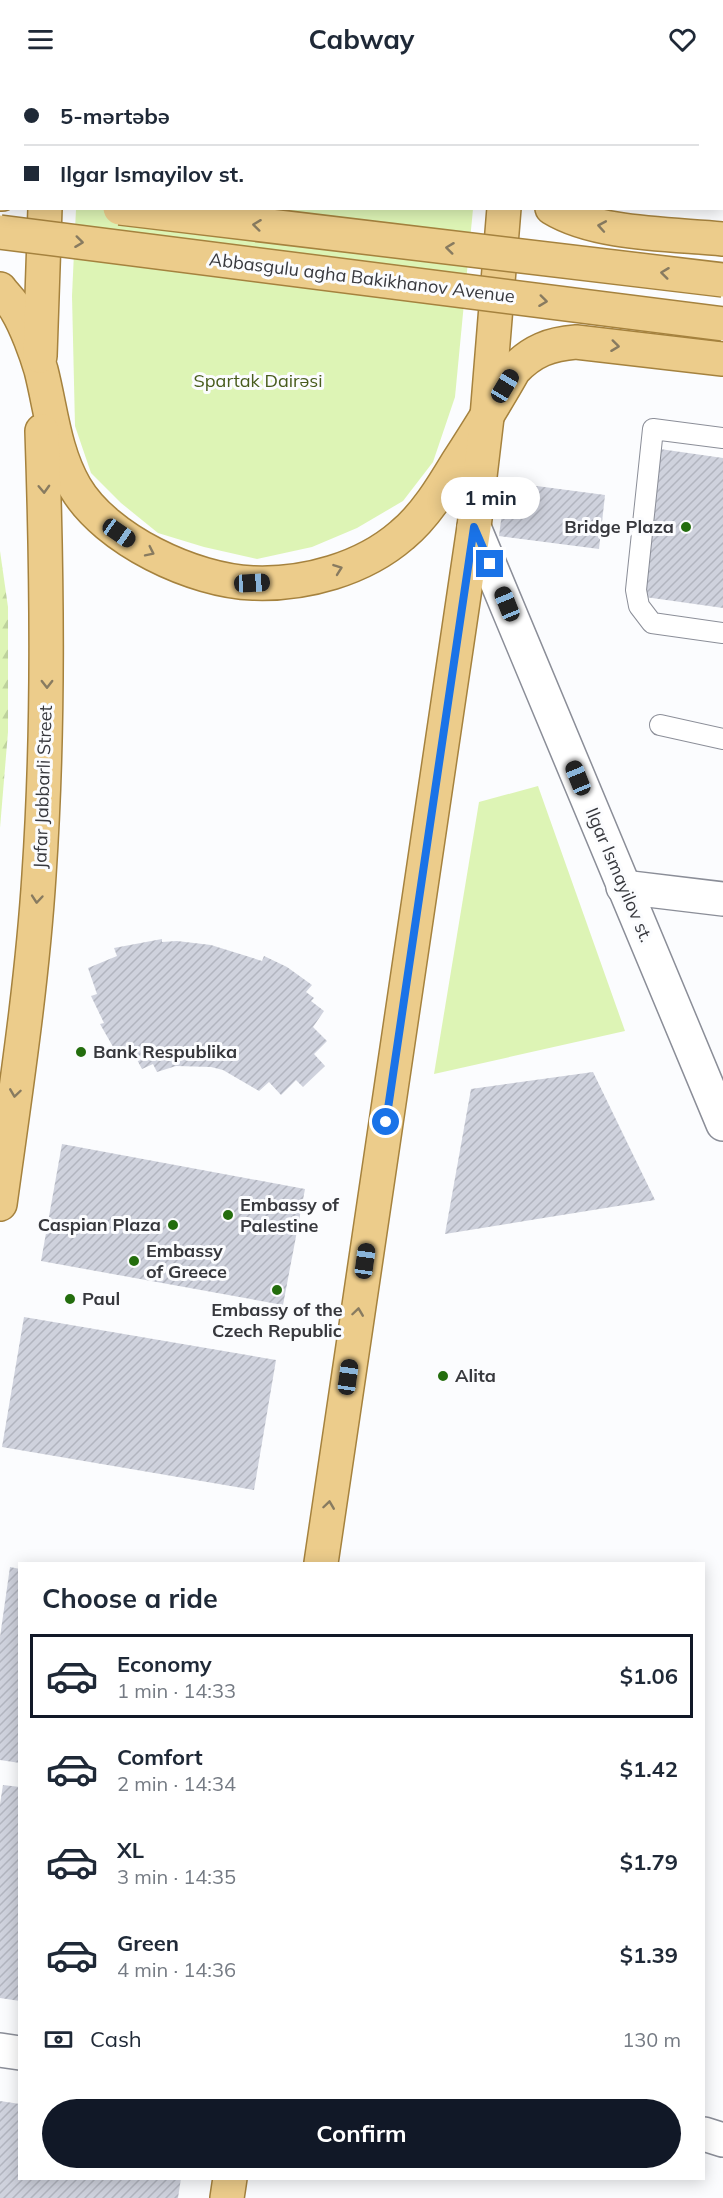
<!DOCTYPE html>
<html lang="en">
<head>
<meta charset="utf-8">
<style>
	:root { --surface:#fff; --page:#f6f6f7; --text:#1f2937; --muted:#747a83; --line:#e0e1e3; --accent:#111827 }
	body { margin:0; font-family:Mulish,sans-serif; background:var(--page); color:var(--text); height:100vh; display:flex; flex-direction:column; font-size:22px; white-space:nowrap }
	* { box-sizing:border-box; margin:0 }
	p { font-size:20px; color:var(--muted) }
	.icon { flex:none; width:33px; height:33px; fill:none; stroke:currentColor; stroke-width:2; stroke-linecap:round; stroke-linejoin:round }
	.map { position:relative; flex:1; overflow:hidden }
	.sheet { position:absolute; left:18px; top:1484px; width:687px; height:618px; display:flex; flex-direction:column; background:var(--surface); border-radius:0px; box-shadow:0 3px 15px #0003 }
	.sheet>* { flex:none }
	.top-card { position:absolute; left:0px; top:0px; width:723px; height:132px; box-shadow:0 3px 15px #0003; display:grid; align-content:center; height:132px; padding:0 24px; background:var(--surface) }
	.end { position:absolute; width:27px; height:27px; margin:-14px; border:8px solid #1a73e8; background:#fff; box-shadow:0 0 0 3px #fff }
	.from { border-radius:50% }
	.bubble { position:absolute; height:42px; border-radius:21px; background:var(--surface); box-shadow:0 3px 15px #0003; font-size:20px; font-weight:700; line-height:42px; text-align:center }
	.car { position:absolute; width:18px; height:36px; margin:-18px -9px; border-radius:8px; box-shadow:0 0 4px 2px #0007; background:linear-gradient(#222 24%,#8ab4d8 0 40%,#222 0 76%,#8ab4d8 0 86%,#222 0) }
	.top-card b { display:flex; align-items:center; gap:21px; height:57px; font-size:22px }
	.top-card b+b { border-top:2px solid var(--line) }
	.top-card i { width:15px; height:15px; background:var(--text) }
	ul { padding:0; list-style:none }
	li { display:flex; align-items:center; gap:18px; height:84px; margin:0 12px 9px; padding:0 12px; border:3px solid transparent; border-radius:0px }
	li div { flex:1 }
	li b { display:block; font-size:22px }
	li em { font-style:normal; font-weight:700 }
	li.active { border-color:var(--accent) }
	li>.icon { width:54px; height:54px; stroke-width:1.5 }
	h2 { padding:0 24px; font-size:27px; line-height:72px }
	.pay { display:flex; align-items:center; gap:15px; height:66px; padding:0 24px; font-size:22px }
	.pay p { margin-inline-start:auto }
	.button { display:flex; gap:12px; margin-top:auto; padding:12px 24px }
	.button a { flex:1; height:69px; border-radius:36px; background:var(--accent); color:#fff; font-size:24px; font-weight:700; line-height:69px; text-align:center }
	header { display:flex; justify-content:space-between; align-items:center; height:78px; padding:0 24px; background:var(--surface); font-size:27px; font-weight:700 }
	.map>svg:first-child { display:block }
	.forest { fill:url(#forest-firs) }
	.park { fill:#ddf4b5 }
	.building { fill:url(#building-hatch) }
	.lines { fill:none; stroke-linecap:round; stroke-linejoin:round }
	.service-casing { stroke:#8b8e98; stroke-width:22 }
	.minor-casing { stroke:#8b8e98; stroke-width:36 }
	.primary-casing { stroke:#a5823e; stroke-width:36 }
	.service { stroke:#fff; stroke-width:20 }
	.minor { stroke:#fff; stroke-width:33 }
	.primary { stroke:#eccc8b; stroke-width:33 }
	.primary-bridge-casing { stroke:#a5823e; stroke-width:36; stroke-linecap:butt }
	.primary-bridge { stroke:#eccc8b; stroke-width:33 }
	.oneway { stroke:#887b60 }
	.route { stroke:#1a73e8; stroke-width:8 }
	.poi-dot { fill:#236d0d; stroke:#fbfcfe; stroke-width:2 }
	.labels { text-anchor:middle; stroke-width:6; stroke-linejoin:round; paint-order:stroke }
	.street-label { font-size:18px; fill:#37383d; stroke:#fbfcfe }
	.park-label { font-size:18px; fill:#485c1d; stroke:#fbfcfe }
	.poi-label { font-size:18px; font-weight:bold; fill:#37383d; stroke:#fbfcfe; text-anchor:start }
</style>
</head>
<body>
<header><svg class="icon" aria-label="menu" viewBox="0 0 24 24"><path d="M4 6h16M4 12h16M4 18h16"/></svg>Cabway<svg class="icon" aria-label="heart" viewBox="0 0 24 24"><path d="M12 20l-8-8c-3-5 5-10 8-4 3-6 11-1 8 4z"/></svg></header>
<div class="map">
<svg width="723" height="2120" viewBox="0 0 723 2120">
	<defs>
		<pattern id="forest-firs" width="22" height="20" patternUnits="userSpaceOnUse" patternTransform="scale(1.5)"><rect width="22" height="20" fill="#ddf4b5"/><path d="M5 1l3.5 6h-7zM16 11l3.5 6h-7z" fill="#bed29d"/></pattern>
		<pattern id="building-hatch" width="6" height="6" patternUnits="userSpaceOnUse" patternTransform="scale(1.5)"><rect width="6" height="6" fill="#cfd2dd"/><path d="M-1 1l2-2M0 6l6-6M5 7l2-2" fill="none" stroke="#b2b5bf"/></pattern>
	</defs>
	<rect width="100%" height="100%" fill="#fbfcfe"/>
	<polygon class="forest" points="0,473 8,529 8,654 0,750"/>
	<g class="park">
		<rect x="88" y="0" width="376" height="1"/>
		<polygon points="76,131 473,131 455,319 433,384 403,423 357,450 312,469 257,481 204,469 158,455 121,425 91,395 75,348 72,218"/>
		<polygon points="538,708 625,953 434,996 479,724"/>
	</g>
	<g class="building">
		<polygon points="660,371 723,380 723,530 638,518"/>
		<polygon points="506,404 605,417 599,471 499,458"/>
		<polygon points="162,861 162,864 177,863 211,867 262,883 264,878 287,889 312,907 306,914 314,920 311,923 324,933 313,949 327,963 314,976 325,988 303,1009 296,1002 281,1017 269,1004 259,1013 223,992 211,989 176,988 157,994 153,986 142,991 129,967 116,974 100,946 104,945 91,918 97,916 88,890 117,878 114,870"/>
		<polygon points="593,994 655,1122 445,1156 471,1011"/>
		<polygon points="62,1066 305,1111 283,1227 41,1183"/>
		<polygon points="24,1239 276,1282 254,1412 2,1369"/>
		<polygon points="10,1489 20,1491 20,1685 0,1682 0,1559"/>
		<polygon points="3,1707 20,1709 20,1923 0,1920 0,1726"/>
		<polygon points="0,2023 20,2026 20,2100 181,2100 178,2120 0,2120"/>
	</g>
	<g class="lines">
		<g class="service-casing">
			<g id="service">
				<polyline points="723,360 653,351 636,512 639,528 652,545 723,555"/>
				<polyline points="660,647 723,661"/>
			</g>
		</g>
		<g class="minor-casing">
			<g id="minor">
				<polyline points="518,2 518,0"/>
				<polyline points="474,449 723,1046"/>
				<polyline points="623,809 723,821"/>
				<polyline points="0,1972 20,1975"/>
				<polyline points="704,2056 723,2062"/>
			</g>
		</g>
		<g class="primary-casing">
			<g id="primary">
				<polyline points="498,0 499,2"/>
				<polyline points="36,2 37,0"/>
				<polyline points="0,57 2,56"/>
				<polyline points="0,116 2,116"/>
				<path d="M552,130C596,157 672,156 723,161"/>
				<path d="M0,211C5,218 13,225 17,233C26,248 36,275 41,292C51,331 54,373 75,409C106,462 194,503 253,505C305,507 363,491 402,457C425,438 442,410 457,385C477,354 496,324 514,292C532,273 550,266 576,264L723,281"/>
				<polyline points="40,278 45,130"/>
				<path d="M0,1126C15,1017 32,907 39,797C49,649 47,501 42,353"/>
				<polyline points="321,1485 474,449 487,339 504,130"/>
				<polyline points="227,2120 230,2100"/>
			</g>
		</g>
		<use href="#service" class="service"/>
		<use href="#minor" class="minor"/>
		<use href="#primary" class="primary"/>
		<g class="primary-bridge-casing">
			<g id="primary-bridge">
				<polyline points="120,130 723,202"/>
				<polyline points="0,154 723,246"/>
			</g>
		</g>
		<use href="#primary-bridge" class="primary-bridge"/>
	</g>
	<defs><path id="oneway-chevron" d="M-2-3.5L2.5 0L-2 3.5" fill="none" stroke-width="1.6" stroke-linecap="round" stroke-linejoin="round" transform="scale(1.5)"/></defs>
	<g class="oneway">
		<use href="#oneway-chevron" transform="translate(257 147) rotate(-173)"/>
		<use href="#oneway-chevron" transform="translate(602 148) rotate(-170)"/>
		<use href="#oneway-chevron" transform="translate(79 164) rotate(7)"/>
		<use href="#oneway-chevron" transform="translate(450 170) rotate(-173)"/>
		<use href="#oneway-chevron" transform="translate(665 195) rotate(-173)"/>
		<use href="#oneway-chevron" transform="translate(543 223) rotate(7)"/>
		<use href="#oneway-chevron" transform="translate(615 268) rotate(7)"/>
		<use href="#oneway-chevron" transform="translate(44 411) rotate(88)"/>
		<use href="#oneway-chevron" transform="translate(150 474) rotate(26)"/>
		<use href="#oneway-chevron" transform="translate(338 491) rotate(-20)"/>
		<use href="#oneway-chevron" transform="translate(47 606) rotate(90)"/>
		<use href="#oneway-chevron" transform="translate(37 821) rotate(95)"/>
		<use href="#oneway-chevron" transform="translate(15 1015) rotate(98)"/>
		<use href="#oneway-chevron" transform="translate(358 1234) rotate(-82)"/>
		<use href="#oneway-chevron" transform="translate(329 1427) rotate(-82)"/>
	</g>
	<g class="lines">
		<polyline class="route" points="386,1044 474,449 490,486"/>
	</g>
	<g class="poi-dot">
		<circle cx="686" cy="449" r="6"/>
		<circle cx="81" cy="974" r="6"/>
		<circle cx="228" cy="1137" r="6"/>
		<circle cx="173" cy="1147" r="6"/>
		<circle cx="134" cy="1183" r="6"/>
		<circle cx="277" cy="1212" r="6"/>
		<circle cx="70" cy="1221" r="6"/>
		<circle cx="443" cy="1298" r="6"/>
	</g>
	<g class="labels">
		<g class="street-label">
			<text transform="translate(362 200) rotate(7)" y="6">Abbasgulu agha Bakikhanov Avenue</text>
			<text transform="translate(43 709) rotate(-88)" y="6">Jafar Jabbarli Street</text>
			<text transform="translate(619 797) rotate(67)" y="6">Ilgar Ismayilov st.</text>
		</g>
		<g class="park-label">
			<text x="258" y="309">Spartak Dairəsi</text>
		</g>
		<g class="poi-label">
			<text x="674" y="455" text-anchor="end">Bridge Plaza</text>
			<text x="93" y="980">Bank Respublika</text>
			<text x="240" y="1133">Embassy of<tspan x="240" dy="21">Palestine</tspan></text>
			<text x="161" y="1153" text-anchor="end">Caspian Plaza</text>
			<text x="146" y="1179">Embassy<tspan x="146" dy="21">of Greece</tspan></text>
			<text x="82" y="1227">Paul</text>
			<text x="277" y="1238" text-anchor="middle">Embassy of the<tspan x="277" dy="21">Czech Republic</tspan></text>
			<text x="455" y="1304">Alita</text>
		</g>
	</g>
</svg>
<i class="end from" style="left:386px;top:1044px"></i>
<i class="end" style="left:490px;top:486px"></i>
<div class="bubble" style="left:441px;top:399px;width:99px">1 min</div>
<i class="car" style="left:505px;top:308px;rotate:31deg"></i>
<i class="car" style="left:119px;top:455px;rotate:125deg"></i>
<i class="car" style="left:252px;top:505px;rotate:87deg"></i>
<i class="car" style="left:507px;top:526px;rotate:338deg"></i>
<i class="car" style="left:578px;top:700px;rotate:338deg"></i>
<i class="car" style="left:365px;top:1183px;rotate:8deg"></i>
<i class="car" style="left:348px;top:1299px;rotate:8deg"></i>
<div class="top-card">
<b><i class="from"></i>5-mərtəbə</b>
<b><i></i>Ilgar Ismayilov st.</b>
</div>
<section class="sheet">
<h2>Choose a ride</h2>
<ul>
<li class="active"><svg class="icon" aria-label="car" viewBox="0 0 24 24"><path d="M5 17H2v-5l4-1 3-4h7l3 4 3 1v5h-3M9 17h6M6 11h13"/><circle cx="7" cy="17" r="2"/><circle cx="17" cy="17" r="2"/></svg><div><b>Economy</b><p>1 min · 14:33</p></div><em>$1.06</em></li>
<li><svg class="icon" aria-label="car" viewBox="0 0 24 24"><path d="M5 17H2v-5l4-1 3-4h7l3 4 3 1v5h-3M9 17h6M6 11h13"/><circle cx="7" cy="17" r="2"/><circle cx="17" cy="17" r="2"/></svg><div><b>Comfort</b><p>2 min · 14:34</p></div><em>$1.42</em></li>
<li><svg class="icon" aria-label="car" viewBox="0 0 24 24"><path d="M5 17H2v-5l4-1 3-4h7l3 4 3 1v5h-3M9 17h6M6 11h13"/><circle cx="7" cy="17" r="2"/><circle cx="17" cy="17" r="2"/></svg><div><b>XL</b><p>3 min · 14:35</p></div><em>$1.79</em></li>
<li><svg class="icon" aria-label="car" viewBox="0 0 24 24"><path d="M5 17H2v-5l4-1 3-4h7l3 4 3 1v5h-3M9 17h6M6 11h13"/><circle cx="7" cy="17" r="2"/><circle cx="17" cy="17" r="2"/></svg><div><b>Green</b><p>4 min · 14:36</p></div><em>$1.39</em></li>
</ul>
<div class="pay"><svg class="icon" aria-label="cash" viewBox="0 0 24 24"><path d="M3 7h18v10H3z"/><circle cx="12" cy="12" r="2"/></svg>Cash<p>130 m</p></div>
<div class="button"><a>Confirm</a></div>
</section>
</div>
</body>
</html>
